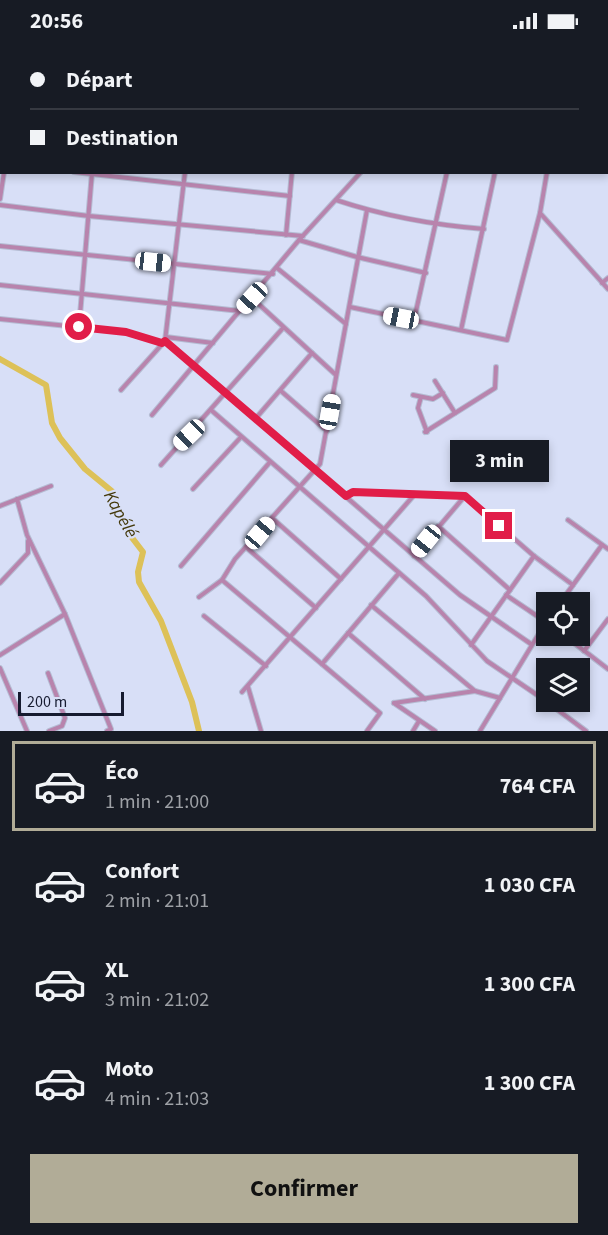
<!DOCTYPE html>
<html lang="fr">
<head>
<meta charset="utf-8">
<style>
	:root { --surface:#171b24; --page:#242831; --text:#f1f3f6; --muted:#9ea1a6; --line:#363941; --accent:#b1ac97 }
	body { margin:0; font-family:"Source Sans 3",sans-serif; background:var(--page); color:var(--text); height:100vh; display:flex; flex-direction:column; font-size:22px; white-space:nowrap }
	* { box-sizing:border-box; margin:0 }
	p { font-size:20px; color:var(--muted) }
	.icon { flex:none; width:33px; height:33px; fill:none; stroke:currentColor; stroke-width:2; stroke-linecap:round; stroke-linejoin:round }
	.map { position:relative; height:689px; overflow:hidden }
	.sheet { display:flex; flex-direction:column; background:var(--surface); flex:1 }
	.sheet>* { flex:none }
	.top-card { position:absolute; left:0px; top:0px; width:609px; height:132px; box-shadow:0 3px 9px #0003; display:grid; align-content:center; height:132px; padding:0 30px; background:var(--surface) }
	.controls { position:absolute; left:536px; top:550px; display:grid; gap:12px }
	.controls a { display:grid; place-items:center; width:54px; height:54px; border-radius:0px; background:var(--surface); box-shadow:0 3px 9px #0003; font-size:30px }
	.scale { position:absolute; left:18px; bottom:15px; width:106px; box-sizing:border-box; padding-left:6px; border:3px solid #161b30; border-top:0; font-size:16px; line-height:21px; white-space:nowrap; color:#161b30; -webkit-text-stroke:4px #d8dff7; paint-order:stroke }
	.end { position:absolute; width:27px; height:27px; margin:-14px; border:8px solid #e11d48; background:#fff; box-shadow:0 0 0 3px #fff }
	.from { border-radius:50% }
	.bubble { position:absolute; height:42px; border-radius:0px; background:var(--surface); box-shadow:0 3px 9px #0003; font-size:20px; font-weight:700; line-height:42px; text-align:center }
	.car { position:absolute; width:18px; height:36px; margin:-18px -9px; border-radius:8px; box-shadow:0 0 4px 2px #0007; background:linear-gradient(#fff 24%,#345 0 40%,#fff 0 76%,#345 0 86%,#fff 0) }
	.top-card b { display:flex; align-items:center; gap:21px; height:57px; font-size:22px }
	.top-card b+b { border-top:2px solid var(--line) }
	.top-card i { width:15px; height:15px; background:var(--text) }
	ul { padding:10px 0 0; list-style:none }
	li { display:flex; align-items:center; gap:18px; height:90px; margin:0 12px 9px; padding:0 18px; border:3px solid transparent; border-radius:0px }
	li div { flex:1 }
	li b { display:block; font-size:22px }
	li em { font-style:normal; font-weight:700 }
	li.on { border-color:var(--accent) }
	li>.icon { width:54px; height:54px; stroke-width:1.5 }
	.primary-button { display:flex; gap:12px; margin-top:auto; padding:12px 30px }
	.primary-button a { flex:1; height:69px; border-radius:0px; background:var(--accent); color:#111; font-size:24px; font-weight:700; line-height:69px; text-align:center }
	.status { display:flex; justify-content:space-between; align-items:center; height:42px; padding:0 30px; background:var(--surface); direction:ltr }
	.status svg { height:16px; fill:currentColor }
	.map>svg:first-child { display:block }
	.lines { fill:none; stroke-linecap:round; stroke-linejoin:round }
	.river { stroke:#ddc158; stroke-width:6 }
	.minor-casing { stroke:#b5bcd3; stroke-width:6 }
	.tertiary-casing { stroke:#b5bcd3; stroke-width:7 }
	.minor { stroke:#b884ad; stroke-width:4 }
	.tertiary { stroke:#b884ad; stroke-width:4.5 }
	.route { stroke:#e11d48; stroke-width:8 }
	.labels { text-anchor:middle; stroke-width:4.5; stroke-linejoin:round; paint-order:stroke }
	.water-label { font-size:18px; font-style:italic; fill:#44390b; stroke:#d8dff7 }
</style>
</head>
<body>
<div class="status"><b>20:56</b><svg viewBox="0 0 49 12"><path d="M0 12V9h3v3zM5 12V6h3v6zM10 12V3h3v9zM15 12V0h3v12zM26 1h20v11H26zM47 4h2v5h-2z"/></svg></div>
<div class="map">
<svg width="608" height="689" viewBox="0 0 608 689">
	<rect width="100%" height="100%" fill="#d8dff7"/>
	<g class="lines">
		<polyline class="river" points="0,317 46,343 52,381 60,396 85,427 113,450 123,484 143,510 138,530 139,540 161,579 192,660 199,689"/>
		<g class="minor-casing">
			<g id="minor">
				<polyline points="131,0 133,2"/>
				<polyline points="150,2 154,0"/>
				<polyline points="198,2 198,0"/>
				<polyline points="254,2 254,0"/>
				<polyline points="304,2 304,0"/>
				<polyline points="356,2 356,0"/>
				<polyline points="397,2 398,0"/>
				<polyline points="466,2 467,0"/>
				<polyline points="530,2 531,0"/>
				<polyline points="0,85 2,85"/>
				<polyline points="0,122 2,123"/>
				<polyline points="74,130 290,154"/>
				<polyline points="547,130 540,171 608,247"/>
				<polyline points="0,157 4,130"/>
				<path d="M336,158C384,174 434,183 484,187"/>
				<polyline points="0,163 89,174 303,194"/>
				<polyline points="286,193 292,130"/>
				<polyline points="299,198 357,215 426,231"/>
				<polyline points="0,204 273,232"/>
				<polyline points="277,226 346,282"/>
				<polyline points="602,241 608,236"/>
				<polyline points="0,243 240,269"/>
				<polyline points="252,256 336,333"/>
				<polyline points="350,265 507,298 540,171"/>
				<polyline points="0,277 126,290 162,301"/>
				<polyline points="414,278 447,130"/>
				<polyline points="79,285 92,131"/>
				<polyline points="461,288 495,130"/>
				<polyline points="166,295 213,301"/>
				<polyline points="165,299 460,553 531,602"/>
				<polyline points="435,339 455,371"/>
				<polyline points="121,348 165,299 185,130"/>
				<polyline points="281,349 327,389"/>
				<polyline points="413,353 433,357 443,351"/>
				<polyline points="421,355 418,366 427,390"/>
				<polyline points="211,368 426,554 487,619 546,659"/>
				<polyline points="152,373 299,198 361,130"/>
				<polyline points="256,376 312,311"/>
				<polyline points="425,390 495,346 496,325"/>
				<polyline points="161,423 283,286"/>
				<polyline points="193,447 241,395"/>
				<polyline points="346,454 353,450 465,454 534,514 573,543"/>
				<polyline points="17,457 27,493 65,572 111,687 107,689"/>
				<polyline points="0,464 51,444"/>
				<polyline points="272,476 341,537"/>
				<polyline points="568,478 608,507"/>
				<polyline points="438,484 510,548"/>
				<polyline points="247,506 316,566"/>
				<polyline points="414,514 464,455"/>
				<polyline points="181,524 270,420"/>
				<polyline points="222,538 380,671 367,689"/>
				<polyline points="0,541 28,511 28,499"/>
				<polyline points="506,553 546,580"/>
				<polyline points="199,555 222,538 235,517 320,422 367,168"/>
				<polyline points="560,561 602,503"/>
				<polyline points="371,563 475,649 500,656"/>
				<polyline points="204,574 266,624"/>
				<polyline points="348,591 425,657"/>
				<polyline points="565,594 608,627"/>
				<polyline points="471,603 534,514"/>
				<polyline points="584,609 608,577"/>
				<polyline points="0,613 65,572"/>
				<polyline points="322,622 399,531"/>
				<polyline points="0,626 27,689"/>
				<polyline points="48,631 65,676 62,684 49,689"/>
				<polyline points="248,645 261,689"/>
				<polyline points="242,650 415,452"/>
				<polyline points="547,660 586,689"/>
				<polyline points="394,661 475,649"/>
				<polyline points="394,661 435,689"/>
				<polyline points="413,689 419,679"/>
				<polyline points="480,689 546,580"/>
			</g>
		</g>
		<g class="tertiary-casing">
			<g id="tertiary">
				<polyline points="0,37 2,38"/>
				<polyline points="608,52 608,50"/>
			</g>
		</g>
		<use href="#minor" class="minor"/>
		<use href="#tertiary" class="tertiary"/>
	</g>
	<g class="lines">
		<polyline class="route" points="79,285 126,290 162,301 165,299 346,454 353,450 465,454 499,484"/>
	</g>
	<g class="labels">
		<g class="water-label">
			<text transform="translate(121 472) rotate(61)" y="6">Kapélé</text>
		</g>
	</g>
</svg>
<div class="controls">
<a><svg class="icon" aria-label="locate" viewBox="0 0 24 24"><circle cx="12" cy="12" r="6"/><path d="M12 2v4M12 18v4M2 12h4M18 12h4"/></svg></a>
<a><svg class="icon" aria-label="layers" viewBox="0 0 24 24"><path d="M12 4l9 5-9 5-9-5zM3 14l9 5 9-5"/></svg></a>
</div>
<div class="scale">200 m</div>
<i class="end from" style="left:79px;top:285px"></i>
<i class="end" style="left:499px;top:484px"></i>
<div class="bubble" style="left:450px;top:398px;width:99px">3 min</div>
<i class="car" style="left:153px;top:220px;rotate:96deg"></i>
<i class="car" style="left:252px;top:256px;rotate:223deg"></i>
<i class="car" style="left:401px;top:276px;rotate:281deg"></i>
<i class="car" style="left:330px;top:370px;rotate:10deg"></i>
<i class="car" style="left:189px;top:393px;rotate:226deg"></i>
<i class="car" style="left:260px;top:491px;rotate:40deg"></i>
<i class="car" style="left:426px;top:499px;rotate:219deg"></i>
<div class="top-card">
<b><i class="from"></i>Départ</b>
<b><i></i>Destination</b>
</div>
</div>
<section class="sheet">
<ul>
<li class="on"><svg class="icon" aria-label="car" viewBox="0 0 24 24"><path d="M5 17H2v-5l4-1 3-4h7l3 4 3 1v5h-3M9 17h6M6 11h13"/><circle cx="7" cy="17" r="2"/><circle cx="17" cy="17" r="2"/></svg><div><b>Éco</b><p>1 min · 21:00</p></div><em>764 CFA</em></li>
<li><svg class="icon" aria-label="car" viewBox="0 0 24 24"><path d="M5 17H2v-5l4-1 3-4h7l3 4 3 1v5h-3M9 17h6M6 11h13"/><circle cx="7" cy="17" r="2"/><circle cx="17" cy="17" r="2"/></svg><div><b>Confort</b><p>2 min · 21:01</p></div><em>1 030 CFA</em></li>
<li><svg class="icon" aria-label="car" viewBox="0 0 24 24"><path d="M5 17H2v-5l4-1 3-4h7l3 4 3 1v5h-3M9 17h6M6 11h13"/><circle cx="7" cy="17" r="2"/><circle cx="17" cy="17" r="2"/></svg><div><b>XL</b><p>3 min · 21:02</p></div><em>1 300 CFA</em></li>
<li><svg class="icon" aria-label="car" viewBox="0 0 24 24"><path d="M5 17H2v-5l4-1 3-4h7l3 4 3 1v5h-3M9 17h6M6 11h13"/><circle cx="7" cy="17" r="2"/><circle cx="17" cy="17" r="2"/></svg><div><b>Moto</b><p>4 min · 21:03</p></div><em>1 300 CFA</em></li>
</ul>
<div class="primary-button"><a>Confirmer</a></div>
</section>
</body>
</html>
